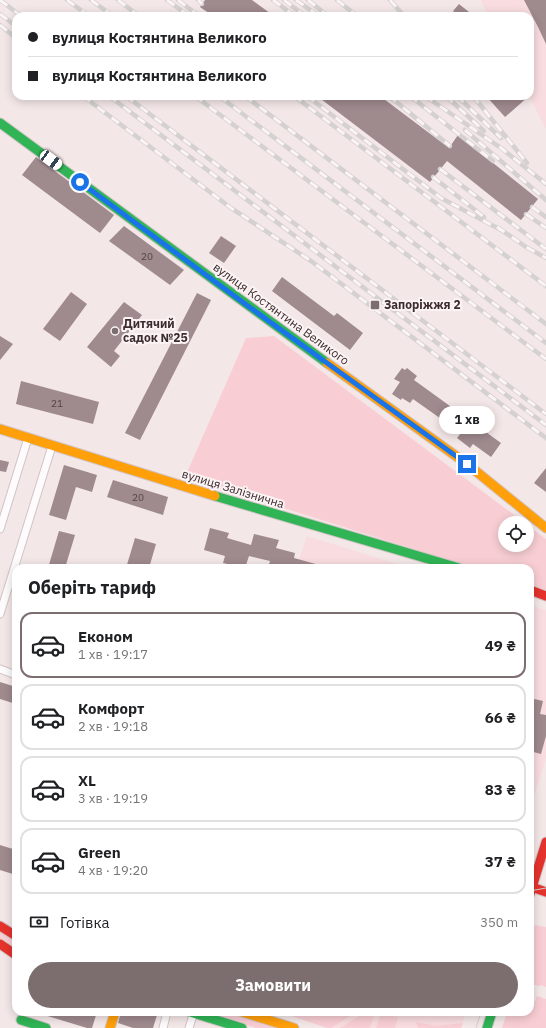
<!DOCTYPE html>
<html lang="uk">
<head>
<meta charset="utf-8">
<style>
	:root { --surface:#fff; --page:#f6f6f6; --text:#202124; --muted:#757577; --line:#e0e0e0; --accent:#7c6d6f }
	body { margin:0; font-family:"IBM Plex Sans",sans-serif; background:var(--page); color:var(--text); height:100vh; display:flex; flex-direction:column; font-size:15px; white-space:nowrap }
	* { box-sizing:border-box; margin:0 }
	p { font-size:13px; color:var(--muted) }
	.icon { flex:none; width:22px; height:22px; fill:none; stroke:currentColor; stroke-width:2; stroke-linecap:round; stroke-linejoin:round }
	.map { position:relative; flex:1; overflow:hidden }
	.side { position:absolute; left:12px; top:564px; width:522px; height:452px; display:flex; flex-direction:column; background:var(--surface); border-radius:12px; box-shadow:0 2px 10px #0003 }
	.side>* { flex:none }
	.top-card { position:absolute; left:12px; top:12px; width:522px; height:88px; border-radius:12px; box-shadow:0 2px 10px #0003; display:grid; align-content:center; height:88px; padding:0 16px; background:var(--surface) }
	.fabs { position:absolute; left:498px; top:516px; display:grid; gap:8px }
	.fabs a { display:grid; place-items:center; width:36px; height:36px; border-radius:50%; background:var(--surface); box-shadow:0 2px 10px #0003; font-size:20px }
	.end { position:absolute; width:18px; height:18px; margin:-9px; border:5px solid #1a73e8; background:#fff; box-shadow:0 0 0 2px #fff }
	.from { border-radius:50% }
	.bubble { position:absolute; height:28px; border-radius:14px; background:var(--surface); box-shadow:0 2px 10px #0003; font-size:13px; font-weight:700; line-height:28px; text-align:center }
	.car { position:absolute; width:12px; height:24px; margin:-12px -6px; border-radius:5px; box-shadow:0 0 3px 1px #0007; background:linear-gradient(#fff 24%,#345 0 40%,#fff 0 76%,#345 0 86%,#fff 0) }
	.top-card b { display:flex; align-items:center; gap:14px; height:38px; font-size:15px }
	.top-card b+b { border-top:1px solid var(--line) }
	.top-card i { width:10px; height:10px; background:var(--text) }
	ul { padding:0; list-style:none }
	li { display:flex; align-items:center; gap:12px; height:66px; margin:0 8px 6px; padding:0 8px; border:2px solid var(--line); border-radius:12px }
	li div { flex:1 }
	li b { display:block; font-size:15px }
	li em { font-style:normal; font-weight:700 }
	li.active { border-color:var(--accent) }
	li>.icon { width:36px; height:36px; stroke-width:1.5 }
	h2 { padding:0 16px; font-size:18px; line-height:48px }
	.pay { display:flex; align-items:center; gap:10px; height:44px; padding:0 16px; font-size:15px }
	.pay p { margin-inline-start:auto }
	.button { display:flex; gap:8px; margin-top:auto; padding:8px 16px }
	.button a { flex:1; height:46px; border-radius:24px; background:var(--accent); color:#fff; font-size:16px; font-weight:700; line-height:46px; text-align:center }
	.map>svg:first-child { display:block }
	.built { fill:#f8dce0 }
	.green { fill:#f8ced4 }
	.building { fill:#9f8a8e }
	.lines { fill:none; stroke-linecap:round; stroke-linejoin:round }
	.street-casing { stroke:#d1c4c5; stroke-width:9 }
	.fast-casing { stroke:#d1c4c5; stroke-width:11 }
	.slow-casing { stroke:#d1c4c5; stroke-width:11 }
	.jam-casing { stroke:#d1c4c5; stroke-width:11 }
	.street { stroke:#fdfbfc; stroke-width:7 }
	.fast { stroke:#30b455; stroke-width:9 }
	.slow { stroke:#ff9f0a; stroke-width:9 }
	.jam { stroke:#e5322d; stroke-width:9 }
	.tram { stroke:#d5d1d1; stroke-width:1 }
	.rail-casing { stroke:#d5d1d1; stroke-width:4.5 }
	.rail { stroke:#fcf3f4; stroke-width:3; stroke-dasharray:9; stroke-linecap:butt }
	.route { stroke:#1a73e8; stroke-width:5 }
	.poi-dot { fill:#7c6d6f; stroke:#fcf3f4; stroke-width:1.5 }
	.labels { text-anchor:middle; stroke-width:4; stroke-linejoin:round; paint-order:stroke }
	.number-label { font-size:10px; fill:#554446 }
	.poi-label { font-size:12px; font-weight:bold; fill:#3c2c2e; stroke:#fcf3f4; text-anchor:start }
	.street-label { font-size:12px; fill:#3c2c2e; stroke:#fcf3f4 }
</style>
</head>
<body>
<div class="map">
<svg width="546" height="1028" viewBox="0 0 546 1028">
	<rect width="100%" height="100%" fill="#f4e7e8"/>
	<g class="built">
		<polygon points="481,0 546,0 546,129 529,96 530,16 488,16"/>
		<polygon points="307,536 410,568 296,568"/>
		<polygon points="530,605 546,610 546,758 530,809"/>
		<polygon points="313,1012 466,1012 461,1028 332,1028 310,1021"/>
	</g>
	<g class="green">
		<polygon points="274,336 525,523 505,523 505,545 527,545 527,525 546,539 546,590 530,585 530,568 474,568 185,477 246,338"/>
		<polygon points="533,925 546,927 546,987 541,985 540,986 530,984 530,937"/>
		<polygon points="0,930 16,941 16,948 0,938"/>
		<polygon points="537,996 546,999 546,1028 502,1028 507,1012 530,1012 530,1007 532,1008"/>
		<polygon points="203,1012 227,1012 280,1028 256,1028"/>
		<polygon points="280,1012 353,1012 353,1014 331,1028 327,1028"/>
		<polygon points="366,1012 375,1012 370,1028 340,1028"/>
		<polygon points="381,1014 398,1017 395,1028 376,1028"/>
		<polygon points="416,1022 436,1026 463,1023 461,1028 418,1028"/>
	</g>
	<g class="building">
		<polygon points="205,0 252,0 274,16 213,16 200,7"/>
		<polygon points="524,0 546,0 546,44 538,27"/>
		<polygon points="459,4 474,16 459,16 453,11"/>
		<polygon points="317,96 380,96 449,148 458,135 538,199 521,220 447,161 430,182"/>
		<polygon points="486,96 529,96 505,117"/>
		<polygon points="36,157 114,215 100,233 22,175"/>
		<polygon points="124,226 184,270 170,285 109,241"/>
		<polygon points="221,236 236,246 224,263 209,253"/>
		<polygon points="282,277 334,316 337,313 363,333 350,350 272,291"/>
		<polygon points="71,292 87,304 60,341 43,329"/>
		<polygon points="197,293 211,300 140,440 125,433"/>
		<polygon points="124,302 142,315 114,351 120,356 111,367 87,347"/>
		<polygon points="0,336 13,344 0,360"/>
		<polygon points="402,368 405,370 407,368 417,376 414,380 501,443 491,457 473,444 470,448 457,438 461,433 413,399 410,403 402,398 401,400 392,394 400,382 394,379"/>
		<polygon points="21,381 99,402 93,424 16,404"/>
		<polygon points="0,460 9,462 6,472 0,471"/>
		<polygon points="64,465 97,475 92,492 76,487 66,520 49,515"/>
		<polygon points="546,468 546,492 534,483"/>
		<polygon points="113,480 168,497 163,515 107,497"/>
		<polygon points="210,528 229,533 227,538 251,545 254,534 279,540 276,548 295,553 294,558 323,566 323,568 268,568 270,561 249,556 245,568 223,563 225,556 204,550"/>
		<polygon points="59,531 75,535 65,568 48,568"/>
		<polygon points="135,538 156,544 149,568 126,568"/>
		<polygon points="0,682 16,687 16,704 0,699"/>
		<polygon points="530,698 543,701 540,714 546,715 546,736 541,754 530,751"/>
		<polygon points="0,845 16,850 16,875 0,870"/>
		<polygon points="41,1012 97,1012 92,1028 87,1028 41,1014"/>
		<polygon points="121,1012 158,1012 153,1028 133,1028 118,1023"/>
	</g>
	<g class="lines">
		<g class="street-casing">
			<g id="street">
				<polyline points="0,529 28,438"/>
				<polyline points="0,614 52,446"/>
				<polyline points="0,669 16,675"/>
				<polyline points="163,1028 167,1012"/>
				<polyline points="189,1028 194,1012"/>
			</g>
		</g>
		<g class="fast-casing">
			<g id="fast">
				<polyline points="0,123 327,363"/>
				<polyline points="215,496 459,568"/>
				<polyline points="190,1012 242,1028"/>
				<polyline points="21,1020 46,1028"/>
				<polyline points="487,1028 492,1012"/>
			</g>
		</g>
		<g class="slow-casing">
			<g id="slow">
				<polyline points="327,363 467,464 546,528"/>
				<polyline points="0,429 215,496"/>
				<polyline points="242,1012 294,1028"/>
				<polyline points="110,1028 115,1012"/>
			</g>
		</g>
		<g class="jam-casing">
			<g id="jam">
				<polyline points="530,590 546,596"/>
				<polyline points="532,887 546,892"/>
				<polyline points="530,894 546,842"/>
				<polyline points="0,926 16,936"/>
				<polyline points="0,944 16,955"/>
			</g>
		</g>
		<use href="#street" class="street"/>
		<use href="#fast" class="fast"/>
		<use href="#slow" class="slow"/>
		<use href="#jam" class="jam"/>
		<g class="tram">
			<polyline points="530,891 546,888"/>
			<polyline points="476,1028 481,1012"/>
		</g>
		<g class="rail-casing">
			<g id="rail">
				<polyline points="0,0 21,16"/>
				<polyline points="67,0 89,16"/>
				<polyline points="91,0 113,16"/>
				<polyline points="118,0 139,16"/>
				<polyline points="167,0 189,16"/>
				<polyline points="178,0 199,16"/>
				<polyline points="198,0 202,4"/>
				<polyline points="273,0 295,16"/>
				<polyline points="284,0 305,16"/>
				<polyline points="296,0 319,16"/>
				<polyline points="308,0 328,16"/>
				<polyline points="337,0 357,16"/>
				<polyline points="390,0 404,16"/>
				<polyline points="0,14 16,26"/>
				<polyline points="0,25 16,38"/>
				<polyline points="83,96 231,208 311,261 546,438"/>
				<polyline points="109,96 546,425"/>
				<polyline points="126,96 546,414"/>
				<polyline points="195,96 546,359"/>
				<polyline points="219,96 546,343"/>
				<polyline points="245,96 546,324"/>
				<polyline points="294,96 546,286"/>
				<polyline points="307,96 441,198 501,230"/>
				<polyline points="389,96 450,146"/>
				<polyline points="410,96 493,161"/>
				<polyline points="425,96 501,148 546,184"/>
				<polyline points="446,96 484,131"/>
				<polyline points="457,96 501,138"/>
				<polyline points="473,96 527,163"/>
				<polyline points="465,130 546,200"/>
				<polyline points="440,169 546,249"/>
				<polyline points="433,177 484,217"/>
				<polyline points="532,207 546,217"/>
				<polyline points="526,214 546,228"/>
				<polyline points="497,227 526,247 546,258"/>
			</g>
		</g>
		<use href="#rail" class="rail"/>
	</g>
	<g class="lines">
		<polyline class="route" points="80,182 248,306 467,464"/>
	</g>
	<g class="poi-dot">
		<rect x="370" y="300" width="10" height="10" rx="2"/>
		<circle cx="115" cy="331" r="4"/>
	</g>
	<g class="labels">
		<g class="number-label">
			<text x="147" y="260">20</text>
			<text x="57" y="407">21</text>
			<text x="138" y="501">20</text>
		</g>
		<g class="poi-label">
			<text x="384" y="309">Запоріжжя 2</text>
			<text x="123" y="328">Дитячий<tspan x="123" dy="14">садок №25</tspan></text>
		</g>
		<g class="street-label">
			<text transform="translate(281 314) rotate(36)" y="4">вулиця Костянтина Великого</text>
			<text transform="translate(233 489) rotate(17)" y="4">вулиця Залізнична</text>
		</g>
	</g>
</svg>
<div class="fabs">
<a><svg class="icon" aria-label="locate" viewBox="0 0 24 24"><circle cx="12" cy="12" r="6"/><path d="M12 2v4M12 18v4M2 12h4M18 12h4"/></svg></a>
</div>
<i class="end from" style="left:80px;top:182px"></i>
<i class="end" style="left:467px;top:464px"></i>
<div class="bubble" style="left:439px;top:406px;width:56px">1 хв</div>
<i class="car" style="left:51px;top:160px;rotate:126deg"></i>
<div class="top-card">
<b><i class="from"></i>вулиця Костянтина Великого</b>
<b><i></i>вулиця Костянтина Великого</b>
</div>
<section class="side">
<h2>Оберіть тариф</h2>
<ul>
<li class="active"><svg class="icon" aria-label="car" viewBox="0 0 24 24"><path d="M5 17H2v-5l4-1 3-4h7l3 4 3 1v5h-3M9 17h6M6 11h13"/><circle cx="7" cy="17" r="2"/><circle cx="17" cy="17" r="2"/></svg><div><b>Економ</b><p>1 хв · 19:17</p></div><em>49 ₴</em></li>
<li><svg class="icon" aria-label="car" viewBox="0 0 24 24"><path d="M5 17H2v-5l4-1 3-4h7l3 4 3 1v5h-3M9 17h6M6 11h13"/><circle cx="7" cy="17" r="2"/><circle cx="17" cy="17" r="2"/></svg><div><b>Комфорт</b><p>2 хв · 19:18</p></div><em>66 ₴</em></li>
<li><svg class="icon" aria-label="car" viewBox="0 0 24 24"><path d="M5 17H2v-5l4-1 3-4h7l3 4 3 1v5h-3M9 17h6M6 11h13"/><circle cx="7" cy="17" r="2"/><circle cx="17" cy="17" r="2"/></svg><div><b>XL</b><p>3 хв · 19:19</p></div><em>83 ₴</em></li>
<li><svg class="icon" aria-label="car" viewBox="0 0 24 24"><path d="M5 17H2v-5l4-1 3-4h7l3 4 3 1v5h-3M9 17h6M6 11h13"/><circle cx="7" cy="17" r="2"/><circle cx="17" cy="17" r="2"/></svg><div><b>Green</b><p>4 хв · 19:20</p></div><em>37 ₴</em></li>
</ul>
<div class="pay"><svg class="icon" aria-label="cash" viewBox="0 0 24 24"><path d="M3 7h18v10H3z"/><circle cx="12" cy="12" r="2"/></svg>Готівка<p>350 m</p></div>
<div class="button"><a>Замовити</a></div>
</section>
</div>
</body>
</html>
